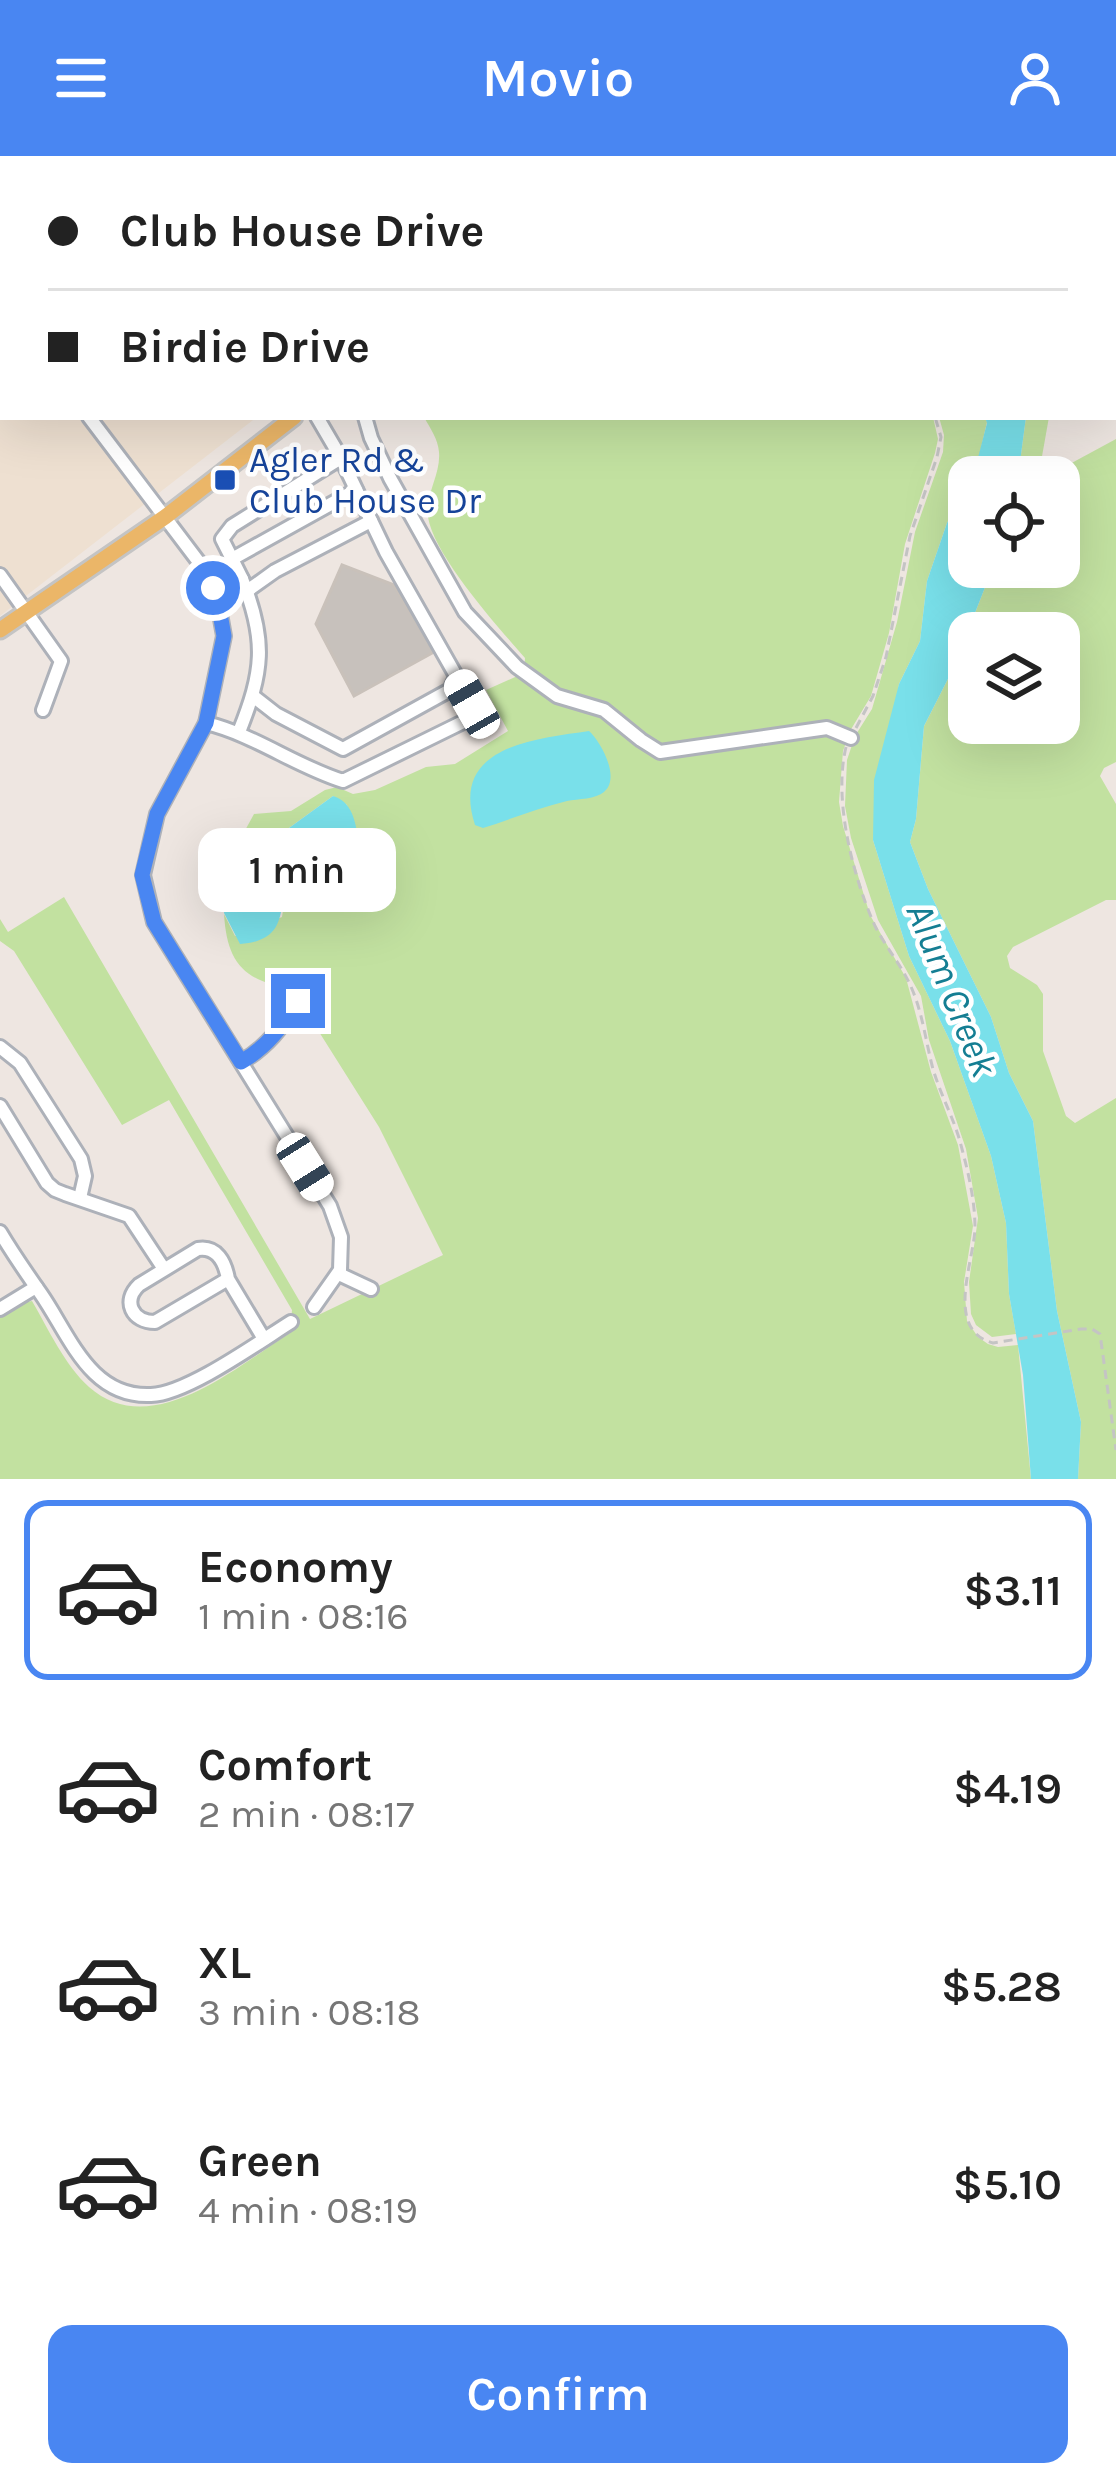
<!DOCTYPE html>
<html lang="en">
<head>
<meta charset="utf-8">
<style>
	:root { --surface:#fff; --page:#f2f2f2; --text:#222; --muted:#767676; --line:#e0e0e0; --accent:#4986f2 }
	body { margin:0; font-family:Karla,sans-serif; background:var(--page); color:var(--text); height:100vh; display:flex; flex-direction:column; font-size:45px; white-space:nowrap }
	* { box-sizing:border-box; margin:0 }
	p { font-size:39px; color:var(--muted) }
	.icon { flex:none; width:66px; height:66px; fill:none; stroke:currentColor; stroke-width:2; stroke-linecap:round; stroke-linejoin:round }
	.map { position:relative; height:1323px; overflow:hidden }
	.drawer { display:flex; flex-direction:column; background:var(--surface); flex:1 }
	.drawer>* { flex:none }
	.top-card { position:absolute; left:0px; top:0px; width:1116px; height:264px; box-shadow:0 12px 48px #0002; display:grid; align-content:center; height:264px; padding:0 48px; background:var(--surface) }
	.tools { position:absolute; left:948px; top:300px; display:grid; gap:24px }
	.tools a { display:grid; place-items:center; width:132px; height:132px; border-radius:24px; background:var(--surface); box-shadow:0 12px 48px #0002; font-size:60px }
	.end { position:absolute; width:54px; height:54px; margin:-27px; border:15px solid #4986f2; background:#fff; box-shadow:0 0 0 6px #fff }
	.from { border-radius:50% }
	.bubble { position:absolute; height:84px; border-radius:24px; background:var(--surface); box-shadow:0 12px 48px #0002; font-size:39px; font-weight:600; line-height:84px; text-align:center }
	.car { position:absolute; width:36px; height:72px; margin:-36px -18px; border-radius:15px; box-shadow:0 0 9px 3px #0007; background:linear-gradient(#fff 24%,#345 0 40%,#fff 0 76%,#345 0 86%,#fff 0) }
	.top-card b { display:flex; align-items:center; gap:42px; height:114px; font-size:45px }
	.top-card b+b { border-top:3px solid var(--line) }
	.top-card i { width:30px; height:30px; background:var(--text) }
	ul { padding:21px 0 0; list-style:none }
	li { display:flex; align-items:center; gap:36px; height:180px; margin:0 24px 18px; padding:0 24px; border:6px solid transparent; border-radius:24px }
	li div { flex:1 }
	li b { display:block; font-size:45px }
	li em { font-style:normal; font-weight:600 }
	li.current { border-color:var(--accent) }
	li>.icon { width:108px; height:108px; stroke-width:1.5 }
	.cta { display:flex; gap:24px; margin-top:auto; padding:24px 48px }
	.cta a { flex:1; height:138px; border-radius:24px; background:var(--accent); color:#fff; font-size:48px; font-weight:600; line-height:138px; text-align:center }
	header { display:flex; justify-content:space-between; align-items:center; height:156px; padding:0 48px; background:var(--accent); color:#fff; font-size:54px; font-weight:600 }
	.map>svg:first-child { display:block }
	.education { fill:#eee0d1 }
	.green { fill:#c2e1a0; fill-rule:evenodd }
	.water { fill:#79e0ea }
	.building { fill:#c7c1bc; stroke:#c9c1ba; stroke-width:3 }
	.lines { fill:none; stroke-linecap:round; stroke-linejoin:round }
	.minor-casing { stroke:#adb1b9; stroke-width:18 }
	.major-casing { stroke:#c4c4c4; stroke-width:21 }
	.path { stroke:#c4c4c4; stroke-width:3; stroke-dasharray:9 6; stroke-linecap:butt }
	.minor { stroke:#fff; stroke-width:12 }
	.major { stroke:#ebb668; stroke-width:15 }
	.route { stroke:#4986f2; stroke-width:15 }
	.transit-dot { fill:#1a4fb4; stroke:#fff; stroke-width:4.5 }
	.labels { text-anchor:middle; stroke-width:9; stroke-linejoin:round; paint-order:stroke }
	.transit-label { font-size:36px; fill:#164399; stroke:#fff; text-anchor:start }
	.water-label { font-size:39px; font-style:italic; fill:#147e93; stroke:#fff }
</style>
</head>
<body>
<header><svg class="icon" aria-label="menu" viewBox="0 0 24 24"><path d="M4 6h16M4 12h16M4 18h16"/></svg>Movio<svg class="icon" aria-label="person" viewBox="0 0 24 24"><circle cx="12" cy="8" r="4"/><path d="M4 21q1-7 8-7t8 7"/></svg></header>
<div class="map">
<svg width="1116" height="1323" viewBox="0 0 1116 1323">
	<rect width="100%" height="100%" fill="#eee6e1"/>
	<polygon class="education" points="0,0 498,0 498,3 3,3 3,261 257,261 0,460"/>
	<g class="green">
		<path d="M424,261H933L938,283L935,297L905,388L889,477L871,540L850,575L843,595L839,646L843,670L870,759L906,822L931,916L958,989L973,1070L964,1126L967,1165L978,1181L988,1188L998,1191L1018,1189L1031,1323H0V1158L14,1149L32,1145C49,1174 64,1208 89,1231C151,1286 236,1211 290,1177L292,1154L169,944L122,969L14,795L0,785V763L8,776L64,741L310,1163L443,1099L379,971L292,833C243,825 227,806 224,758L235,780L282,761C293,707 301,704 354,688L347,649L333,640L289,672L237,689L254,658L291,655L325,634L337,631L353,638L375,634L426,611L455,608L508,575L486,534L524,517L525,502C498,471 434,400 428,361C425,338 441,318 439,296C438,283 430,272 424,261Z"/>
		<polygon points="939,261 985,261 987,266 975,318 969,321 969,327 947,367 927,425 920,485 899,528 873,684 909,800 950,885 991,1000 1006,1067 1009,1138 1016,1178 992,1181 976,1169 971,1158 969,1126 978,1062 966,993 929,884 921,840 878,764 851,682 845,650 847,604 855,580 872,553 897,466 915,376 943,296 944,279"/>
		<path d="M1026,261H1049L1041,306L1049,315L1055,316L1116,283V606L1104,612L1100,620L1116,648V744H1106L1013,791L1007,800L1010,812L1037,829L1043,838V895L1066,960L1075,967L1116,942V1323H1078L1081,1266L1057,1155L1033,965L1009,917L991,861L928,733L910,686L916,663L924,570L953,513L993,411H1059V321H1018ZM969,477H1059V567H969Z"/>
	</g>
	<g class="water">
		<polygon points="985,261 1026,261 1018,321 973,321 987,267"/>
		<polygon points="969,327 969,411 993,411 953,513 924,570 916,663 910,686 928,733 991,861 1009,917 1033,965 1057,1155 1081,1266 1078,1323 1031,1323 1023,1219 1009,1138 1006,1067 991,1000 950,885 909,800 873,684 874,624 899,528 920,485 927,425 947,367"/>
		<path d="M589,575C601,586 621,622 604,636C596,643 578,643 567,645C539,652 511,663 483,672L475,669C449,590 535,583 589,575Z"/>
		<path d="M333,640C352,646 355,664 358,681C342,699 314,694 294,719C273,745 295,784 240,788L224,757L229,710L237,689L289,672Z"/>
	</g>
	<polygon class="building" points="342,409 394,429 434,496 354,540 316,468"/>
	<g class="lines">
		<g class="minor-casing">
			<g id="minor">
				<polyline points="966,3 968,0"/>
				<polyline points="0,16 3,16"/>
				<polyline points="89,261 198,405 217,441 224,480 206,567 157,658 143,719 154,766 330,1050 341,1081 340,1114 314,1151"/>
				<polyline points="365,261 371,282 390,322 465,456 517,511 557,540 604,554 641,584 660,596 827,572 851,582"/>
				<polyline points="232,403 356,334"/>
				<polyline points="0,419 61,505 43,554"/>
				<polyline points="213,432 242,423 222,383 232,370 341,302"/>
				<polyline points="247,435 275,415 371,365"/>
				<polyline points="253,540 276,558 343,593 450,534 456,521"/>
				<path d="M206,567C255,579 295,610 343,625L463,566L470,557L472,548L386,396L341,302L317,261"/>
				<path d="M239,576C263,516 267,485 242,423"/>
				<polyline points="0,891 20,907 81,1003 85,1020 80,1042"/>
				<path d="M241,906C267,891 282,871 299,845"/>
				<polyline points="0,950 47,1027 55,1034 65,1038 129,1060 164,1113"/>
				<path d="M0,1076C13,1098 27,1118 41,1138C70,1180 90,1242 151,1239C187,1238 259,1186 291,1166"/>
				<polyline points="339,1118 371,1133"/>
				<path d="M228,1123L155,1166C132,1166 122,1145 139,1129L198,1093C217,1090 225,1106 228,1123L264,1183"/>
				<polyline points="0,1153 36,1131"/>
			</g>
		</g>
		<g class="major-casing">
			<g id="major">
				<polyline points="555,3 558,0"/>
				<polyline points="0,474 165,361 294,261"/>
			</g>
		</g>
		<g class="path">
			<polyline points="663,0 663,3"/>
			<polyline points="856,572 873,540 886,501 910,380 937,301 941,281 935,261"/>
			<path d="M846,591C833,644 853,721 875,770C886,792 903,811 912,833C923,859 926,887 933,913C940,937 952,959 959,982C967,1011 975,1042 975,1072C974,1106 944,1174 993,1187L1081,1173H1092L1100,1178L1116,1294"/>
		</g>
		<use href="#minor" class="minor"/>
		<use href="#major" class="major"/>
	</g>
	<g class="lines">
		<path class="route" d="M213,432L217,441L224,480L206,567L157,658L142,719L154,766L241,906C267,891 282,871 298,845"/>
	</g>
	<rect class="transit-dot" x="213" y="312" width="24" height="24" rx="6"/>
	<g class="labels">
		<g class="transit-label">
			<text x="249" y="316">Agler Rd &amp;<tspan x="249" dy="41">Club House Dr</tspan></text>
		</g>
		<g class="water-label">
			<text transform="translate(953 833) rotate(68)" y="14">Alum Creek</text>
		</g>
	</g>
</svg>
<div class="tools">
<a><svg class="icon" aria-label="locate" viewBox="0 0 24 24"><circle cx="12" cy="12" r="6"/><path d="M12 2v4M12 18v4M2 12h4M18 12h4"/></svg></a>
<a><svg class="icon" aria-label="layers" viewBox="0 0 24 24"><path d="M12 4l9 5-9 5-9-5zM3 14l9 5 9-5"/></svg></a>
</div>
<i class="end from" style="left:213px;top:432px"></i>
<i class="end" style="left:298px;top:845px"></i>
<div class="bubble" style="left:198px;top:672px;width:198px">1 min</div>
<i class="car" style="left:472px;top:548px;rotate:330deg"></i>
<i class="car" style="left:305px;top:1011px;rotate:148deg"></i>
<div class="top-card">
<b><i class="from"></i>Club House Drive</b>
<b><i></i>Birdie Drive</b>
</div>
</div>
<section class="drawer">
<ul>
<li class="current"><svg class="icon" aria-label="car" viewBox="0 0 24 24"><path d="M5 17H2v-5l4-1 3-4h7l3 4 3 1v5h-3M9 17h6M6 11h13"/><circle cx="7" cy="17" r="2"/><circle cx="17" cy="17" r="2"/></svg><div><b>Economy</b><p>1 min · 08:16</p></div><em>$3.11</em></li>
<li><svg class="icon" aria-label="car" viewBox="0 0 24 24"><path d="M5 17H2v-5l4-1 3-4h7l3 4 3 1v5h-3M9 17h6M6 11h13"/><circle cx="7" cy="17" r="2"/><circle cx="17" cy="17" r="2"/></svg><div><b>Comfort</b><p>2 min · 08:17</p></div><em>$4.19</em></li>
<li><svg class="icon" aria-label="car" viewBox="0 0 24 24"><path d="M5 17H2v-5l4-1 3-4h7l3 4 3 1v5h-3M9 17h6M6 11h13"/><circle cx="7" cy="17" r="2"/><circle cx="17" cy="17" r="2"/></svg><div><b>XL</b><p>3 min · 08:18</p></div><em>$5.28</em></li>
<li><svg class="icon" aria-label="car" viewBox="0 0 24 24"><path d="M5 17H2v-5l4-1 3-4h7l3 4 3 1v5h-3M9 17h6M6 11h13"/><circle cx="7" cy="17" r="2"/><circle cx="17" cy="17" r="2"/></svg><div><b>Green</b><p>4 min · 08:19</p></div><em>$5.10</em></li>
</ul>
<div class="cta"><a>Confirm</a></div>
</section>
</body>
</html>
